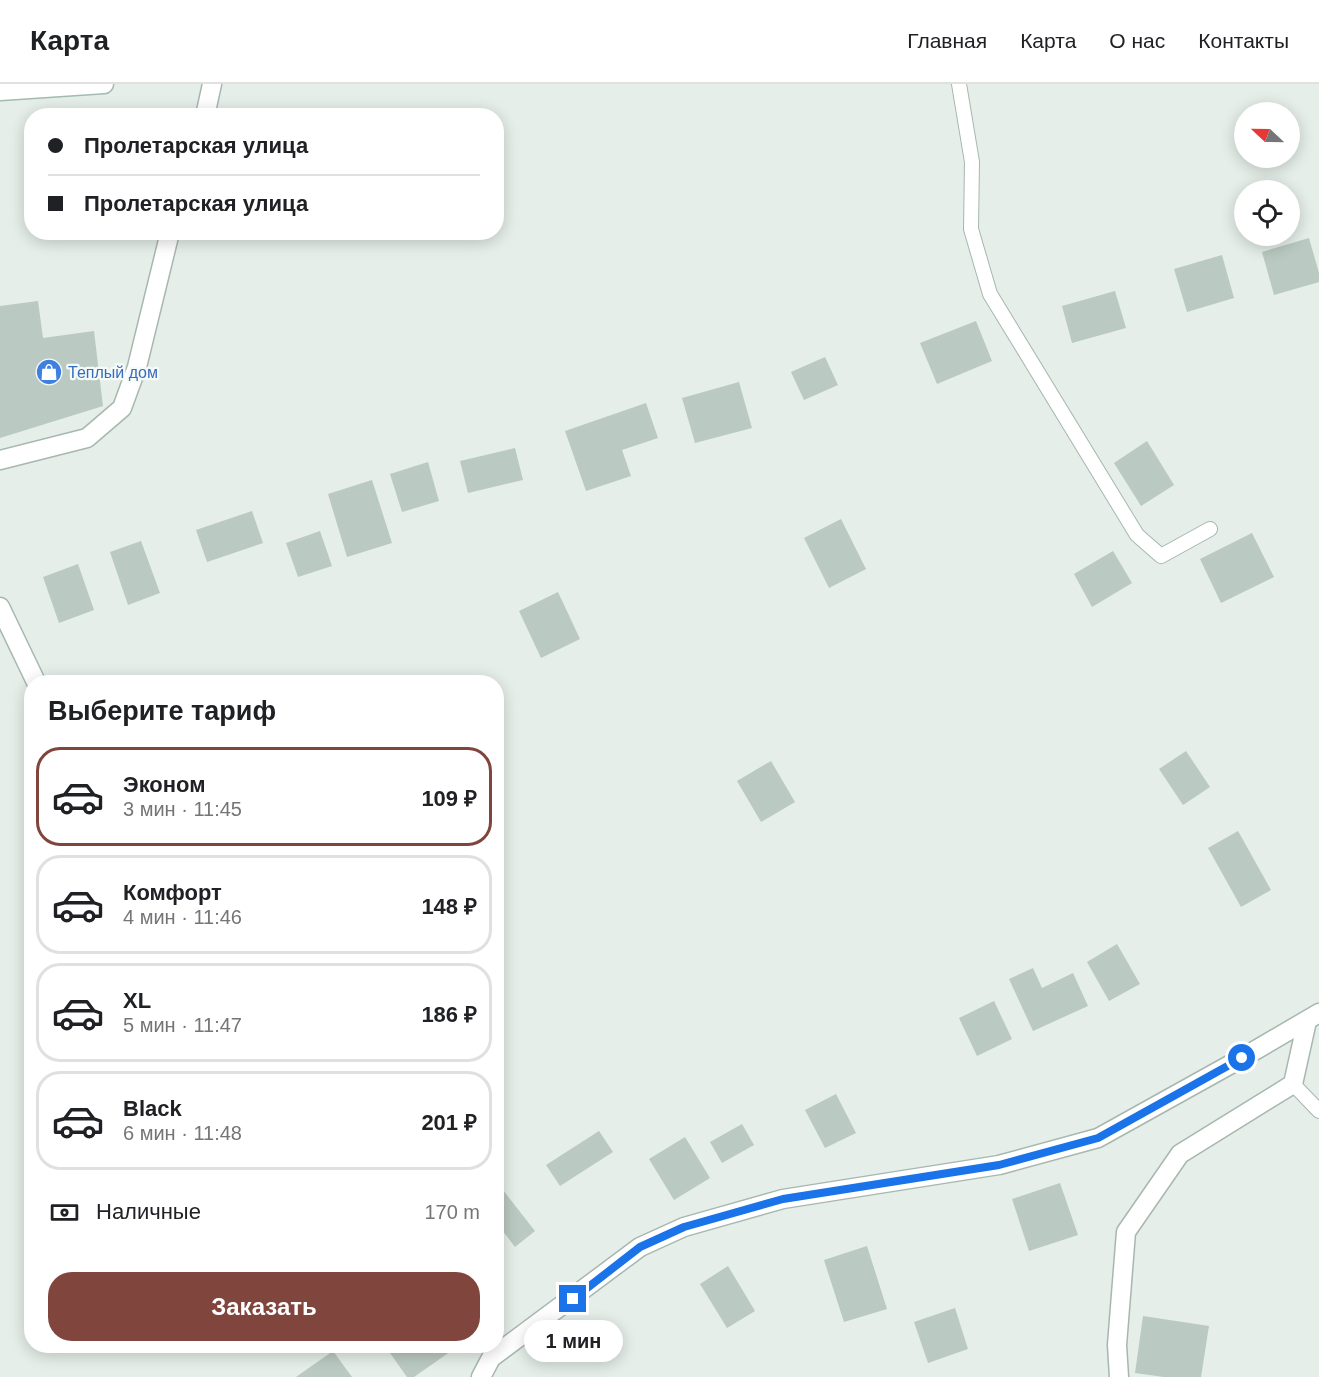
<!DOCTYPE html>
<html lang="ru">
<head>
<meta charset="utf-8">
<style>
	:root { --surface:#fff; --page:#f2f2f2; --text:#202124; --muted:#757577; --line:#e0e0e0; --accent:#80453d }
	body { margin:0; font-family:Helvetica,sans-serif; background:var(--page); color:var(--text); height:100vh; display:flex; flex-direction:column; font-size:22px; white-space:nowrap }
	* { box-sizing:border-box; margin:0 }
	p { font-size:20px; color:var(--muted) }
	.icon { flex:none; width:33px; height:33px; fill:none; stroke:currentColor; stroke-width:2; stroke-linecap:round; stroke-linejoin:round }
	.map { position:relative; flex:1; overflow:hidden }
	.panel { position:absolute; left:24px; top:591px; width:480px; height:678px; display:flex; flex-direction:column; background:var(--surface); border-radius:24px; box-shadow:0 3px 15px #0003 }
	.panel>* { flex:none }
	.top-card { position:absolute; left:24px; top:24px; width:480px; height:132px; border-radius:24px; box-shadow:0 3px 15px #0003; display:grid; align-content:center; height:132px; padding:0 24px; background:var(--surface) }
	.needle { width:39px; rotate:292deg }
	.controls { position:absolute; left:1234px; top:18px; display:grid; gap:12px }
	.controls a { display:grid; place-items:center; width:66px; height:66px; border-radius:50%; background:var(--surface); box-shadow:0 3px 15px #0003; font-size:30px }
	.end { position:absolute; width:27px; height:27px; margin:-14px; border:8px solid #1a73e8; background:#fff; box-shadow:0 0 0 3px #fff }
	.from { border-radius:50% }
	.bubble { position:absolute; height:42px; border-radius:21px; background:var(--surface); box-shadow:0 3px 15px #0003; font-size:20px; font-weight:700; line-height:42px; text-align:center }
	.top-card b { display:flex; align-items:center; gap:21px; height:57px; font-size:22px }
	.top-card b+b { border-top:2px solid var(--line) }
	.top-card i { width:15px; height:15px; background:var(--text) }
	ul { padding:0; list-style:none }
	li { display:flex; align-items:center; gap:18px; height:99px; margin:0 12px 9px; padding:0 12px; border:3px solid var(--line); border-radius:24px }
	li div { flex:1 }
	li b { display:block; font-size:22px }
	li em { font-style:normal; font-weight:700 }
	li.active { border-color:var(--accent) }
	li>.icon { width:54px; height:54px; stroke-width:1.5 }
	h2 { padding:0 24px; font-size:27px; line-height:72px }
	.pay { display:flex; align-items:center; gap:15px; height:66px; padding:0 24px; font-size:22px }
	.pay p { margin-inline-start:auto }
	.cta { display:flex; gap:12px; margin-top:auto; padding:12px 24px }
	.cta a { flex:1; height:69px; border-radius:24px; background:var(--accent); color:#fff; font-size:24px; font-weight:700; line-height:69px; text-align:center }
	header { display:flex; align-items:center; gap:36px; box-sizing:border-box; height:84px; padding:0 30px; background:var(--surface); border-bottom:2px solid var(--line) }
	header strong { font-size:28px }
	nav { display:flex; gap:33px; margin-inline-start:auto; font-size:21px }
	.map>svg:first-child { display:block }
	.building { fill:#bac9c2 }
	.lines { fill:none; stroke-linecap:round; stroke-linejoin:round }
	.service-casing { stroke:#a7b7b0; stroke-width:16 }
	.minor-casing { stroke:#a7b7b0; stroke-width:21 }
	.secondary-casing { stroke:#a3bbb0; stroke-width:21 }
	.service { stroke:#fff; stroke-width:14 }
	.minor { stroke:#fff; stroke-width:18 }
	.secondary { stroke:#fff; stroke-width:18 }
	.route { stroke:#1a73e8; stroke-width:8 }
	.labels { text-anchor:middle; stroke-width:4.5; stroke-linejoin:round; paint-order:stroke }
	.shop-label { font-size:16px; fill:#366cbe; stroke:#f6faf8; text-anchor:start }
</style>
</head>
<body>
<header>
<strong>Карта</strong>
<nav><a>Главная</a><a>Карта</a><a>О нас</a><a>Контакты</a></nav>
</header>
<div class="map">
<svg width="1319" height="1293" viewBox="0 0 1319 1293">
	<rect width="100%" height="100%" fill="#e5eee9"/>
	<g class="building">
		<polygon points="1309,154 1319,189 1319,198 1274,211 1262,168"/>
		<polygon points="1222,171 1234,214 1187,228 1174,185"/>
		<polygon points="1115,207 1126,244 1072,259 1062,222"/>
		<polygon points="38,217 43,254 94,247 103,322 0,354 0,222"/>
		<polygon points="976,237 992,277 937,300 920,259"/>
		<polygon points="825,273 838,301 804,316 791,288"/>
		<polygon points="739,298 752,344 695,359 682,314"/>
		<polygon points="646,319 658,354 622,366 631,392 586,407 565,347"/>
		<polygon points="1147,357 1174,401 1141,422 1114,379"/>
		<polygon points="515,364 523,396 468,409 460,377"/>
		<polygon points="428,378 439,417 402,428 390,390"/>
		<polygon points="372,396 392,459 347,473 328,410"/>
		<polygon points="252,427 263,459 207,478 196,446"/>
		<polygon points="841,435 866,485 829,504 804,454"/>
		<polygon points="320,447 332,482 298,493 286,459"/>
		<polygon points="1252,449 1274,493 1221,519 1200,475"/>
		<polygon points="141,457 160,509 128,521 110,468"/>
		<polygon points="1113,467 1132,499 1092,523 1074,490"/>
		<polygon points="78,480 94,526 59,539 43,493"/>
		<polygon points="558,508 580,555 541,574 519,527"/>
		<polygon points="1186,667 1210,703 1183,721 1159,685"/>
		<polygon points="771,677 795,718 761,738 737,697"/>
		<polygon points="1238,747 1271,806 1241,823 1208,764"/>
		<polygon points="1117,860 1140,900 1109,917 1087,878"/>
		<polygon points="1033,884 1042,904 1073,889 1088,922 1033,947 1009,895"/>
		<polygon points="994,917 1012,955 977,972 959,934"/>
		<polygon points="836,1010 856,1049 825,1064 805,1026"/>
		<polygon points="742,1040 754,1061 722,1079 710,1058"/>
		<polygon points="599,1047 613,1068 560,1102 546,1081"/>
		<polygon points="685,1053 710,1094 674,1116 649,1075"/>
		<polygon points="496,1097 535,1147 515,1163 496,1138"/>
		<polygon points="1060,1099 1078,1151 1029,1167 1012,1115"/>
		<polygon points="867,1162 887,1225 844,1238 824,1176"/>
		<polygon points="728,1182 755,1227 727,1244 700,1200"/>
		<polygon points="955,1224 968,1265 928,1279 914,1238"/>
		<polygon points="1143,1232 1209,1242 1201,1293 1164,1293 1135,1289"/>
		<polygon points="401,1262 452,1262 454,1265 414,1293 407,1293 390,1269"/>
		<polygon points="333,1267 352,1293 296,1293"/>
	</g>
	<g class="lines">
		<g class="service-casing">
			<g id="service">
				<polyline points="959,0 972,78 971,145 990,210 1137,451 1161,472 1210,445"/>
				<polyline points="1293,1000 1319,1027"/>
			</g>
		</g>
		<g class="minor-casing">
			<g id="minor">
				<polyline points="205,32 212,0"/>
				<polyline points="0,376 87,354 122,324 137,283 170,148"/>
				<polyline points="0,523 36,598"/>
				<polyline points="481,1293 491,1274 640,1163 684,1143 783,1115 999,1081 1098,1054 1242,974 1319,929"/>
				<polyline points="1119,1293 1117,1261 1126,1148 1180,1070 1293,1000 1307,937"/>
			</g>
		</g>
		<g class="secondary-casing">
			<polyline id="secondary" points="0,7 104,0"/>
		</g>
		<use href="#service" class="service"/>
		<use href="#minor" class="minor"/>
		<use href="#secondary" class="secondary"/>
	</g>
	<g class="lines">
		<polyline class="route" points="573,1215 640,1163 684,1143 783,1115 999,1081 1098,1054 1242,974"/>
	</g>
	<defs>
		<g id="shop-disc" transform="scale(1.35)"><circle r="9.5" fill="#3f7fe0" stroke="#f6faf8"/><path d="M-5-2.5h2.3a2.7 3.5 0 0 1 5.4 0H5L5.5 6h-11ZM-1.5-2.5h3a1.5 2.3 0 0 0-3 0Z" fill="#fff"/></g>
	</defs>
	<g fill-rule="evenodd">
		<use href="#shop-disc" x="49" y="288"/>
	</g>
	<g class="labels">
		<g class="shop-label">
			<text x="68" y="294">Теплый дом</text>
		</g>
	</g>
</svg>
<div class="controls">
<a><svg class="needle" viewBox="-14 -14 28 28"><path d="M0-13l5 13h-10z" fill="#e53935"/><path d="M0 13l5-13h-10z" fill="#757577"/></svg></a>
<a><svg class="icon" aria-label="locate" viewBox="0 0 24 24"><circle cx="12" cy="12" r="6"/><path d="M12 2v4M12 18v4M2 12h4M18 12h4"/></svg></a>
</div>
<i class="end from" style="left:1242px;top:974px"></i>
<i class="end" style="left:573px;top:1215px"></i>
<div class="bubble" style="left:524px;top:1236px;width:99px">1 мин</div>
<div class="top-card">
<b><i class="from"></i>Пролетарская улица</b>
<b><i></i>Пролетарская улица</b>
</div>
<section class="panel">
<h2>Выберите тариф</h2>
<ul>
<li class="active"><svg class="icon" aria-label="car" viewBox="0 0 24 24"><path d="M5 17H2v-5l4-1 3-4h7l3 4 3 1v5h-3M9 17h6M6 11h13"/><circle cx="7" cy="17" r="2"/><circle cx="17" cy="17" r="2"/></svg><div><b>Эконом</b><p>3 мин · 11:45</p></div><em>109 ₽</em></li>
<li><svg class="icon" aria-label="car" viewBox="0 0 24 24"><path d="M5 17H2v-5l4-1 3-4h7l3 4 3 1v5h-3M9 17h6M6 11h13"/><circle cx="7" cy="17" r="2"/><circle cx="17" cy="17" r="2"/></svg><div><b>Комфорт</b><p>4 мин · 11:46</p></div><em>148 ₽</em></li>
<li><svg class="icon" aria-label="car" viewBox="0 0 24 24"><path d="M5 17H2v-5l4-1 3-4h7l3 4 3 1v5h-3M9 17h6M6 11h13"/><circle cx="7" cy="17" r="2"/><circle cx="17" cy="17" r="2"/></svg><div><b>XL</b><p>5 мин · 11:47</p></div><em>186 ₽</em></li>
<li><svg class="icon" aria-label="car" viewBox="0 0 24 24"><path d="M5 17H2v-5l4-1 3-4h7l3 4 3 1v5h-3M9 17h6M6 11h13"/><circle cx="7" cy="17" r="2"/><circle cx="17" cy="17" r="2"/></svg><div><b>Black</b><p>6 мин · 11:48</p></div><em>201 ₽</em></li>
</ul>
<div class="pay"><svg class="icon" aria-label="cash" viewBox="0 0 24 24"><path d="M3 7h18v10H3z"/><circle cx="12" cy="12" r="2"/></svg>Наличные<p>170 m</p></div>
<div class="cta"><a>Заказать</a></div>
</section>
</div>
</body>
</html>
